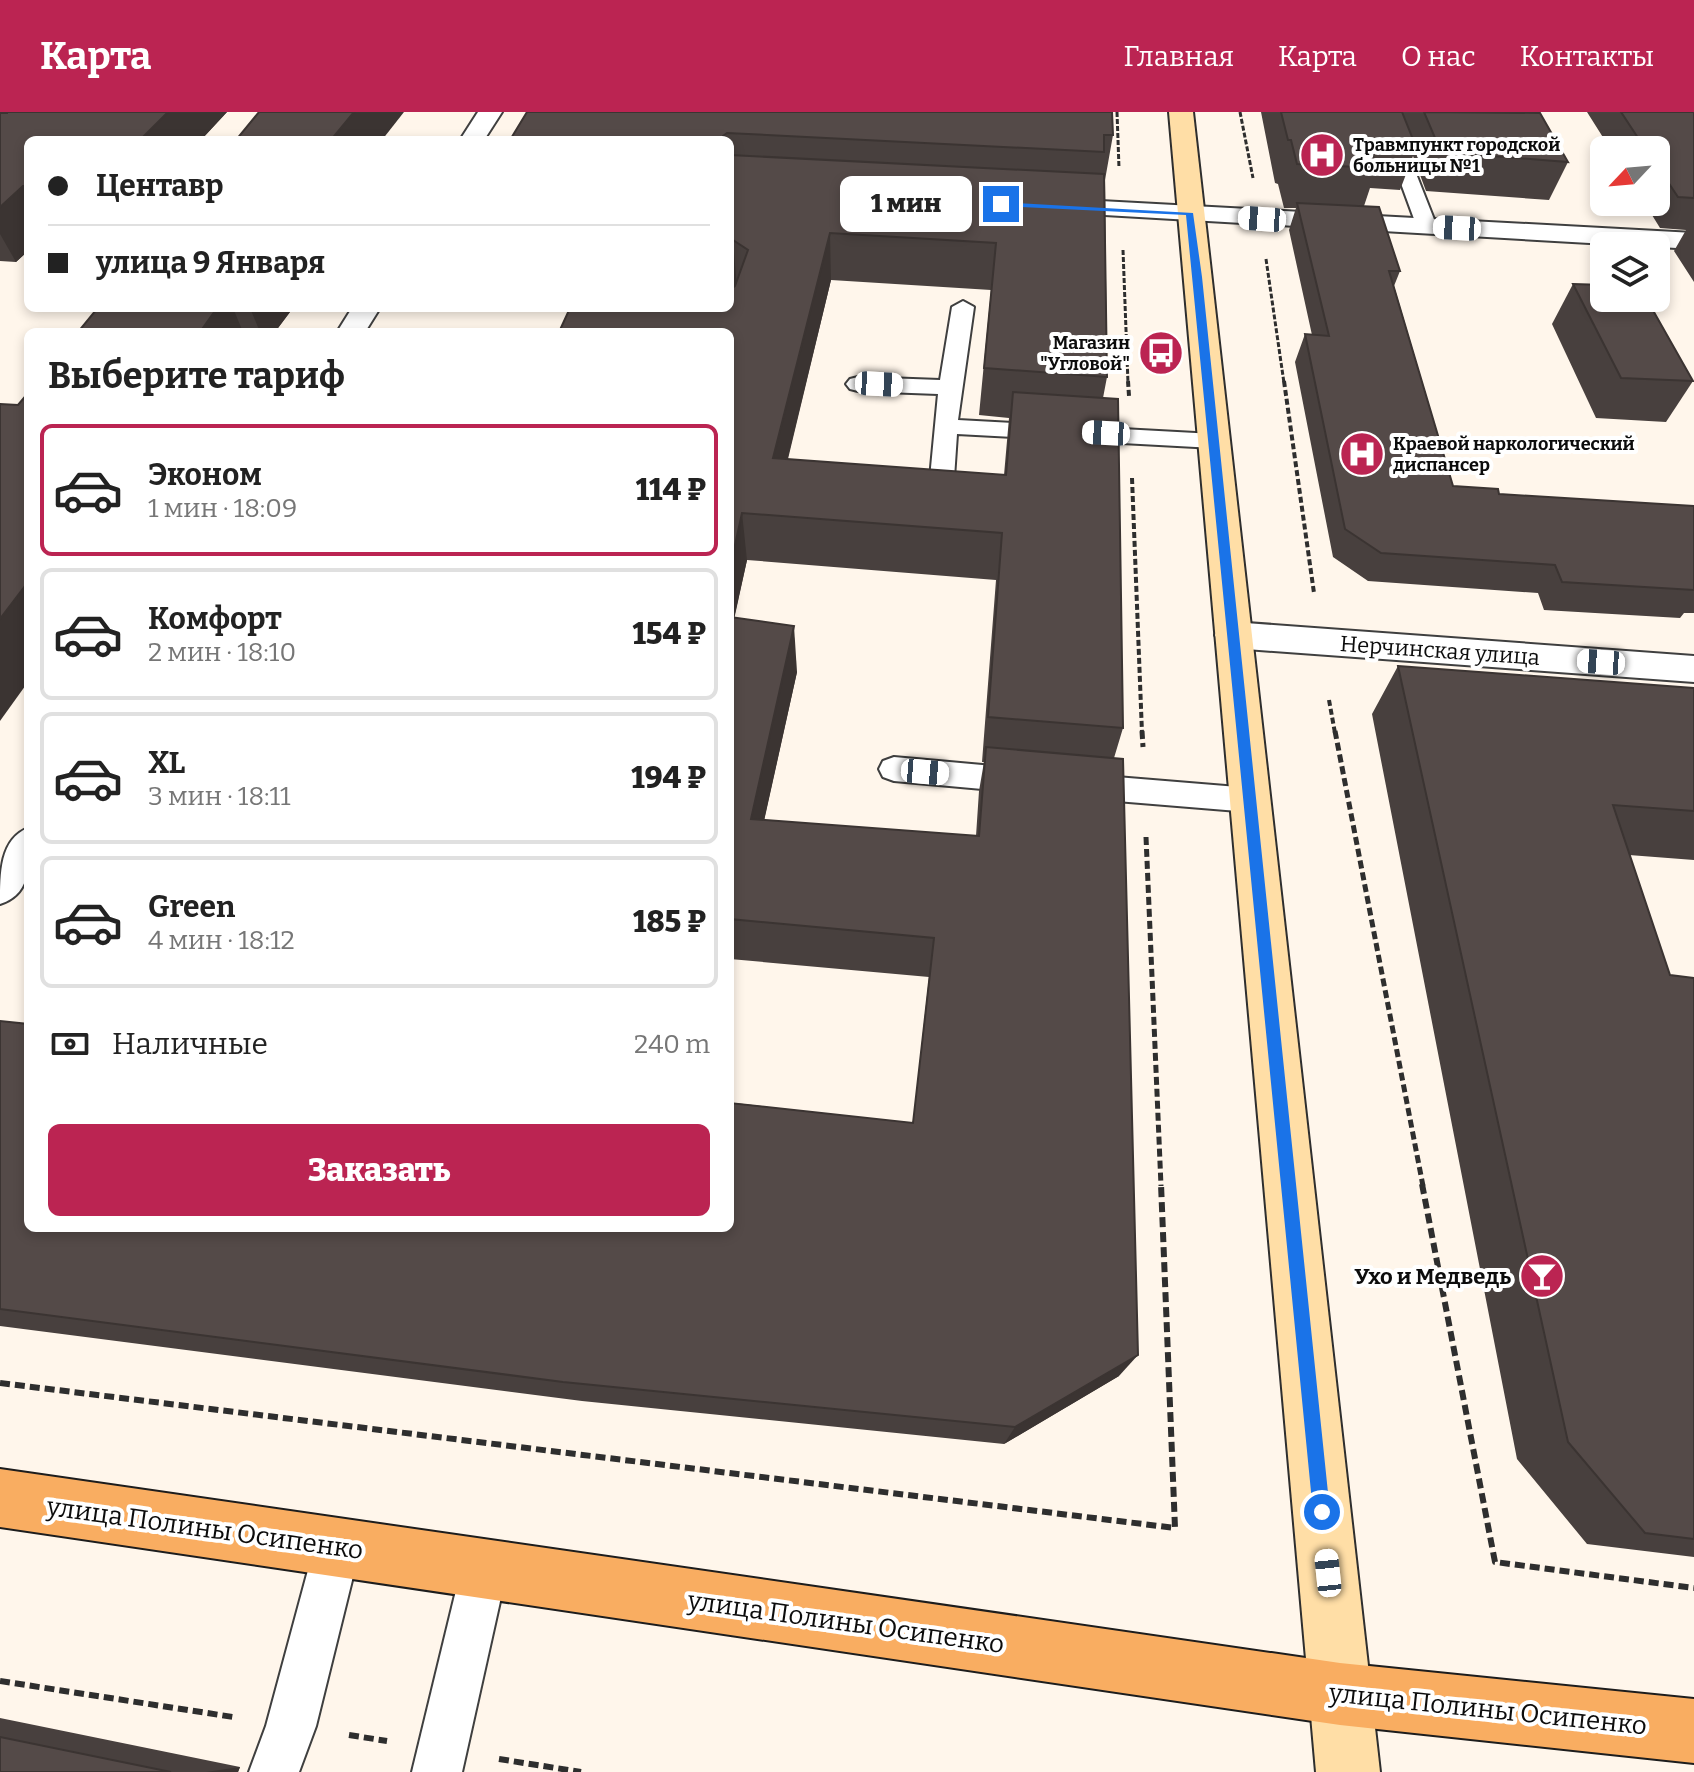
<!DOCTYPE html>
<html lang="ru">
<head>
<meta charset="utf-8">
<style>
	:root { --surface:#fff; --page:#f6f6f6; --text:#222; --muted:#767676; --line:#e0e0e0; --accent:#bb2452 }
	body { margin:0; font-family:Bitter,serif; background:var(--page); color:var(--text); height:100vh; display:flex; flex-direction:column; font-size:30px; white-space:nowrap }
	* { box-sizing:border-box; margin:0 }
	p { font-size:26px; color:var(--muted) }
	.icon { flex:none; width:44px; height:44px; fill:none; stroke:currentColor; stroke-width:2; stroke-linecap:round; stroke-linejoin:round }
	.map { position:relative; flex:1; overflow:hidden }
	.side { position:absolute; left:24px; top:216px; width:710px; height:904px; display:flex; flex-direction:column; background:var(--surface); border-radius:12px; box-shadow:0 4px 12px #0003 }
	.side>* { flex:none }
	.banner { position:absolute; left:24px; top:24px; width:710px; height:176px; border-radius:12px; box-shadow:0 4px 12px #0003; display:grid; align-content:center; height:176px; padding:0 24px; background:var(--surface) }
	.needle { width:52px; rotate:244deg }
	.controls { position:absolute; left:1590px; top:24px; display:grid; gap:16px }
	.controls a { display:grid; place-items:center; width:80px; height:80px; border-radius:12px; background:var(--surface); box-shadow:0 4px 12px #0003; font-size:40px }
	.end { position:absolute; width:36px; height:36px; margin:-18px; border:10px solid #1a73e8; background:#fff; box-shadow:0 0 0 4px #fff }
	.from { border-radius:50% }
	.bubble { position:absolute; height:56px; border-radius:12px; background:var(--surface); box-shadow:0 4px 12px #0003; font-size:26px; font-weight:800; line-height:56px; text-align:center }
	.car { position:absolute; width:24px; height:48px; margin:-24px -12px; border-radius:10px; box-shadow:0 0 6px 2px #0007; background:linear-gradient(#fff 24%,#345 0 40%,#fff 0 76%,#345 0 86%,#fff 0) }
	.banner b { display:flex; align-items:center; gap:28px; height:76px; font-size:30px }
	.banner b+b { border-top:2px solid var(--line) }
	.banner i { width:20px; height:20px; background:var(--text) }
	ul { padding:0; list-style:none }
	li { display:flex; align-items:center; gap:24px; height:132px; margin:0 16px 12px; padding:0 8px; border:4px solid var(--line); border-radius:12px }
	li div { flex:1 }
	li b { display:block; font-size:30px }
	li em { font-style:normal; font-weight:800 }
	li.selected { border-color:var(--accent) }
	li>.icon { width:72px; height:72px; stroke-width:1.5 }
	h2 { padding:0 24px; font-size:36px; line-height:96px }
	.pay { display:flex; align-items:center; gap:20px; height:88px; padding:0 24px; font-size:30px }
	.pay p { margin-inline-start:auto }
	.button { display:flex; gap:16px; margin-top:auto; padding:16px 24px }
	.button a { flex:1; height:92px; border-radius:12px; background:var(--accent); color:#fff; font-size:32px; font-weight:800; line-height:92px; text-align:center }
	header { display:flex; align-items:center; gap:48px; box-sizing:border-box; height:112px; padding:0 40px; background:var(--accent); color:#fff }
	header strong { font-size:38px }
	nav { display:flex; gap:44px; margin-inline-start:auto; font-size:28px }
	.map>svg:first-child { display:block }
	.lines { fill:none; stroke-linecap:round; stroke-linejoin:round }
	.service-casing { stroke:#3f3f3f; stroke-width:4 }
	.minor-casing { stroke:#3f3f3f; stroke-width:4 }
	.secondary-casing { stroke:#2e2e2e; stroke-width:4 }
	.primary-casing { stroke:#1d1d1d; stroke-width:4 }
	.path-far3 { stroke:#2e2e2e; stroke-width:3; stroke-dasharray:5 2; stroke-linecap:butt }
	.path-far2 { stroke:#2e2e2e; stroke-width:4; stroke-dasharray:6 3; stroke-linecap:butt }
	.path-far1 { stroke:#2e2e2e; stroke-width:5; stroke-dasharray:8 4; stroke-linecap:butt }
	.path { stroke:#2e2e2e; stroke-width:6; stroke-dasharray:10 5; stroke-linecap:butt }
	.service { fill:#fff; fill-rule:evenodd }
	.minor { fill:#fff; fill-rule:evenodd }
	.secondary { fill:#ffdea6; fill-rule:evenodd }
	.primary { fill:#f9ad61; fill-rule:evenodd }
	.wall { fill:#48403e; fill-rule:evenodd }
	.shaded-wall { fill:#3b3432 }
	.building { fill:#544a48; stroke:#3b3432; stroke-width:2 }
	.route { fill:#1a73e8 }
	.labels { text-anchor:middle; stroke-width:8; stroke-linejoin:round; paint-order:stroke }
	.far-poi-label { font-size:18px; font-weight:bold; fill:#0c0c0c; stroke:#fff; text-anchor:start }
	.street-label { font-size:22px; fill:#0c0c0c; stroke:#fff }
	.poi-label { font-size:22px; font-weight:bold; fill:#0c0c0c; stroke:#fff; text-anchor:end }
	.near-street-label { font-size:26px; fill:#0c0c0c; stroke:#fff }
</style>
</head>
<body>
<header>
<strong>Карта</strong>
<nav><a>Главная</a><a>Карта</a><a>О нас</a><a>Контакты</a></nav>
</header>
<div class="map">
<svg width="1694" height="1660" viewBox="0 0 1694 1660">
	<rect width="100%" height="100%" fill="#fff6eb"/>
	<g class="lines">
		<g class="service-casing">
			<g id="service">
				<polygon points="1393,20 1407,22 1410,26 1404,31 1437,115 1434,119 1427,121 1417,115 1384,25"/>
				<polygon points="963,189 974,195 958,308 1214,322 1223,324 1226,329 1223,334 1214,336 957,322 954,366 951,371 933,371 930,366 938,282 858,279 850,277 846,272 850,267 858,265 940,268 952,195"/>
				<polygon points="894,645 1027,657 1038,661 1042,669 1038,677 1027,681 894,669 883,665 879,657 883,649"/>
				<polygon points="1080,662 1250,676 1261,679 1266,688 1261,697 1250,700 1080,686 1069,682 1065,674 1069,666"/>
				<polygon points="337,1413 353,1420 360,1436 316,1614 299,1660 249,1660 266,1614 314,1436 321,1420"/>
				<polygon points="484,1435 500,1442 507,1458 462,1660 412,1660 461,1458 468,1442"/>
			</g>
		</g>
		<g class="minor-casing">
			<g id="minor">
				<polygon points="478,0 502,0 484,28 460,28"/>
				<polygon points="1045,86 1694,121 1694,137 1036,99 1032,94 1036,89"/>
				<polygon points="352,196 380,196 365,220 337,220"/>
				<polygon points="1233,510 1694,544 1694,570 1233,536 1220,532 1215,523 1220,514"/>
				<path d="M28,716C28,746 35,781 0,792C0,761 0,727 28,716Z"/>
			</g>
		</g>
		<g class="secondary-casing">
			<polygon id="secondary" points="1169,0 1193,0 1380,1660 1316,1660"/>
		</g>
		<g class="primary-casing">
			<polygon id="primary" points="0,1357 1340,1551 1694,1587 1694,1651 1340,1613 0,1415"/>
		</g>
		<g class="path-far3">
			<polyline points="1117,0 1119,56"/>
			<polyline points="1240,0 1253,66"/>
			<polyline points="1123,138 1128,271"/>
			<polyline points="1266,147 1284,271"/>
		</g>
		<g class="path-far2">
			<polyline points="1128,269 1129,284"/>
			<polyline points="1284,269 1314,481"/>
			<polyline points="1132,366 1142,621"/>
			<polyline points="1329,588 1335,621"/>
		</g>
		<g class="path-far1">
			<polyline points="1142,619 1143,635"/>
			<polyline points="1335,619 1423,1074"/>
			<polyline points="1146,725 1161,1074"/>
		</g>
		<g class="path">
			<polyline points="1422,1072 1495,1450 1694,1476"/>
			<polyline points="0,1271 1175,1416 1161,1072"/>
			<polyline points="0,1569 233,1605"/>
			<polyline points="349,1623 387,1629"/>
			<polyline points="499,1647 581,1660"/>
		</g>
		<use href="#service" class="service"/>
		<use href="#minor" class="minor"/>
		<use href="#secondary" class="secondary"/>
		<use href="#primary" class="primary"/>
	</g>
	<g class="wall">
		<polygon points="0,0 227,0 201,28 28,28 28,139 16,150 0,149"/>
		<path d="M527,0L1113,23L1105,68L1107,265L1103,286L1123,616L1114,646L1119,1264L1004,1332L582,1289L0,1214V909L913,1011L929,865L730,847V196L732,176L730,177V28H510ZM831,168L991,178L979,303L1009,306L1004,363L788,347ZM747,448L996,468L982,650H984L979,679L976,724L764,708L797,560L734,506Z"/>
		<polygon points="1261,0 1523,0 1568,50 1549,88 1426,79 1413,44 1400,78 1370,76 1364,94 1400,159 1394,174 1453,374 1499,382 1694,394 1694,501 1684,501 1680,506 1544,498 1538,481 1368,469 1333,445 1295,250 1305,222 1312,223 1289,118 1296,96 1284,96 1278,72 1275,71"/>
		<polygon points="1587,0 1694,0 1694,170 1674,139 1686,118 1660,116 1644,90 1656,90 1656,38 1611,38"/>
		<polygon points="1573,172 1693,269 1666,310 1596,306 1552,212"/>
		<polygon points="128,196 293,196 275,220 78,220 126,199"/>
		<polygon points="1398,554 1694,576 1694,748 1629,743 1670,863 1694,866 1694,1445 1587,1432 1517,1347 1372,602"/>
		<polygon points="0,1606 240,1655 238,1660 0,1660"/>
	</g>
	<g class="shaded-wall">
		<polygon points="168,0 227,0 201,28 140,28"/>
		<polygon points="354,0 404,0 382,28 331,28"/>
		<polygon points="23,74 28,83 28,139 16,150 0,122 0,95"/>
		<polygon points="830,121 831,168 776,394 773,346"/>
		<polygon points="733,128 737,175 730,177 730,129"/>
		<polygon points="217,196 233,196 243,220 200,220"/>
		<polygon points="250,196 293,196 275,220 260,220"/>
		<polygon points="742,401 747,448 730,526 730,456"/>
		<polygon points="28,470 28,570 0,609 0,507"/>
		<polygon points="794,514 797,560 755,750 751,707"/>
		<polygon points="1138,1243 1119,1264 1004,1332 1015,1315"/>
		<polygon points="240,1655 238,1660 206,1660"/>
	</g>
	<g class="building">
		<polygon points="7,0 168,0 140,28 28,28 28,74 23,74 0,95 0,1 7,1"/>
		<polygon points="259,0 354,0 331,28 236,28"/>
		<polygon points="527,0 1112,0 1113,23 1104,23 1104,40 727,21 723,24 723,28 510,28"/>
		<polygon points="1281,0 1402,0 1416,35 1369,32 1377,56 1297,52 1291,28 1288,28"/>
		<polygon points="1424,0 1540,1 1568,50 1441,40"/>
		<polygon points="1621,0 1694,0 1694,86 1678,85 1656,52 1656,38 1646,38"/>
		<polygon points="730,43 1104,62 1107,265 984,256 996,131 830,121 773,346 1006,363 1013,280 1118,287 1123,616 988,605 1002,421 742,401 730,456 730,220 559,220 570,196 730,196 730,178 735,174 748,138 733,128 730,129"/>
		<polygon points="1297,91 1379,95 1400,159 1389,159 1453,374 1498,377 1499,382 1694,394 1694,478 1562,470 1555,453 1381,441 1345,417 1305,222 1329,224"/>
		<polygon points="1573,172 1604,173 1604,186 1646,186 1693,269 1621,266"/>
		<polygon points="128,196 217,196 200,220 78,220 96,198 126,199"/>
		<polygon points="28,281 28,470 0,507 0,292 18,293"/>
		<polygon points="730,505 794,514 751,707 979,724 986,635 1123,647 1138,1243 1015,1315 563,1270 0,1197 0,909 28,912 28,1116 730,1116 730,991 913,1011 934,826 730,807"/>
		<polygon points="1398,554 1694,576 1694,699 1613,693 1670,863 1694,866 1694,1427 1645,1421 1568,1330"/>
		<polygon points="0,1625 171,1660 0,1660"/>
	</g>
	<polygon class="route" points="998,90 1193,101 1202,165 1330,1400 1328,1406 1322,1409 1316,1406 1313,1400 1186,103 1001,94"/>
	<defs>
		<g id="hospital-disc" transform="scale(2.3)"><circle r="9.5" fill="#bb2452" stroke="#fff"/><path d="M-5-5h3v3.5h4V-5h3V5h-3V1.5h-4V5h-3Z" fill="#fff"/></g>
		<g id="bus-disc" transform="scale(2.3)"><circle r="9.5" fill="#bb2452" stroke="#fff"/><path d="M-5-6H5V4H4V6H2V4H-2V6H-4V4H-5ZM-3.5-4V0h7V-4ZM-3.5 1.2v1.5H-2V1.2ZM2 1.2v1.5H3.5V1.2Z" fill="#fff"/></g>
		<g id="bar-disc" transform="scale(2.3)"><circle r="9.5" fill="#bb2452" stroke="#fff"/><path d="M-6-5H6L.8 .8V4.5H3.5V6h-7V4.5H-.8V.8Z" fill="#fff"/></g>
	</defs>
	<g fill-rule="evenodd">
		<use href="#hospital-disc" x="1322" y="43"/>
		<use href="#bus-disc" x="1161" y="241"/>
		<use href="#hospital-disc" x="1362" y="342"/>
		<use href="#bar-disc" x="1542" y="1164"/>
	</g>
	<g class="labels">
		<g class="far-poi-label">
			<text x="1353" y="39">Травмпункт городской<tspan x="1353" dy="21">больницы №1</tspan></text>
			<text x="1130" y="237" text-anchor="end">Магазин<tspan x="1130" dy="21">"Угловой"</tspan></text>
			<text x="1393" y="338">Краевой наркологический<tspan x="1393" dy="21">диспансер</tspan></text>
		</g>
		<g class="street-label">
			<text transform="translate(1440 538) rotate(4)" y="8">Нерчинская улица</text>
		</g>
		<g class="poi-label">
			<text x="1511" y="1172">Ухо и Медведь</text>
		</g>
		<g class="near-street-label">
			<text transform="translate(205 1416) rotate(8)" y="9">улица Полины Осипенко</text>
			<text transform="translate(846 1510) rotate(8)" y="9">улица Полины Осипенко</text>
			<text transform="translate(1488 1597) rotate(6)" y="9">улица Полины Осипенко</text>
		</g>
	</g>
</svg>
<div class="controls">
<a><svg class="needle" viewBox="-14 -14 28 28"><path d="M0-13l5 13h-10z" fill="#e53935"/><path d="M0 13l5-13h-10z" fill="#767676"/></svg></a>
<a><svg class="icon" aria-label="layers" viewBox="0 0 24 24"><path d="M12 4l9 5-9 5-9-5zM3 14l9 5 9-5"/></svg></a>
</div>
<i class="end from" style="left:1322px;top:1400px"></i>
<i class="end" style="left:1001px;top:92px"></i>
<div class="bubble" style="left:840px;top:64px;width:132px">1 мин</div>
<i class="car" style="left:1262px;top:107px;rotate:274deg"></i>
<i class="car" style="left:1457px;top:116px;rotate:273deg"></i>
<i class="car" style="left:879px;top:272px;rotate:93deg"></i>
<i class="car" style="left:1106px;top:321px;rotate:273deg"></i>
<i class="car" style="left:1601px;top:550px;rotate:274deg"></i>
<i class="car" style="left:925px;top:660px;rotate:95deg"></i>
<i class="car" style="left:1328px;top:1461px;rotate:354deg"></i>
<div class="banner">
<b><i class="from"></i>Центавр</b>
<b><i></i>улица 9 Января</b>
</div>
<section class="side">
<h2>Выберите тариф</h2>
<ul>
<li class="selected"><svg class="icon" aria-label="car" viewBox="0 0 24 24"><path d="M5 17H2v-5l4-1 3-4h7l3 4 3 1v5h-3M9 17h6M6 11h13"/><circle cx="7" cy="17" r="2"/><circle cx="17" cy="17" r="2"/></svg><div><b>Эконом</b><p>1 мин · 18:09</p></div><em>114 ₽</em></li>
<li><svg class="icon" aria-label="car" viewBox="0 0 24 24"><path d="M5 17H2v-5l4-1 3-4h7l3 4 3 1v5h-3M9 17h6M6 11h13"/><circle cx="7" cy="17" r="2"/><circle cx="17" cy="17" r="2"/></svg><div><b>Комфорт</b><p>2 мин · 18:10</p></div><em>154 ₽</em></li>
<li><svg class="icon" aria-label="car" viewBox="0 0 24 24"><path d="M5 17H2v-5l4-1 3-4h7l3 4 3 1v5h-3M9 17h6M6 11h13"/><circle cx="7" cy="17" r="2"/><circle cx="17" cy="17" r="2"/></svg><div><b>XL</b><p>3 мин · 18:11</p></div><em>194 ₽</em></li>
<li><svg class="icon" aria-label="car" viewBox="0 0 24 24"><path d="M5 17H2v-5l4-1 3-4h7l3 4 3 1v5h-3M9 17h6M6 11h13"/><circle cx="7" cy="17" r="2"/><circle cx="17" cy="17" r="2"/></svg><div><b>Green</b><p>4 мин · 18:12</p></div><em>185 ₽</em></li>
</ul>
<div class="pay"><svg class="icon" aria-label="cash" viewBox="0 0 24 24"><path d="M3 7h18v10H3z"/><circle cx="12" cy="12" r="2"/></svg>Наличные<p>240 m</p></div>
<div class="button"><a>Заказать</a></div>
</section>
</div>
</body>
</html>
